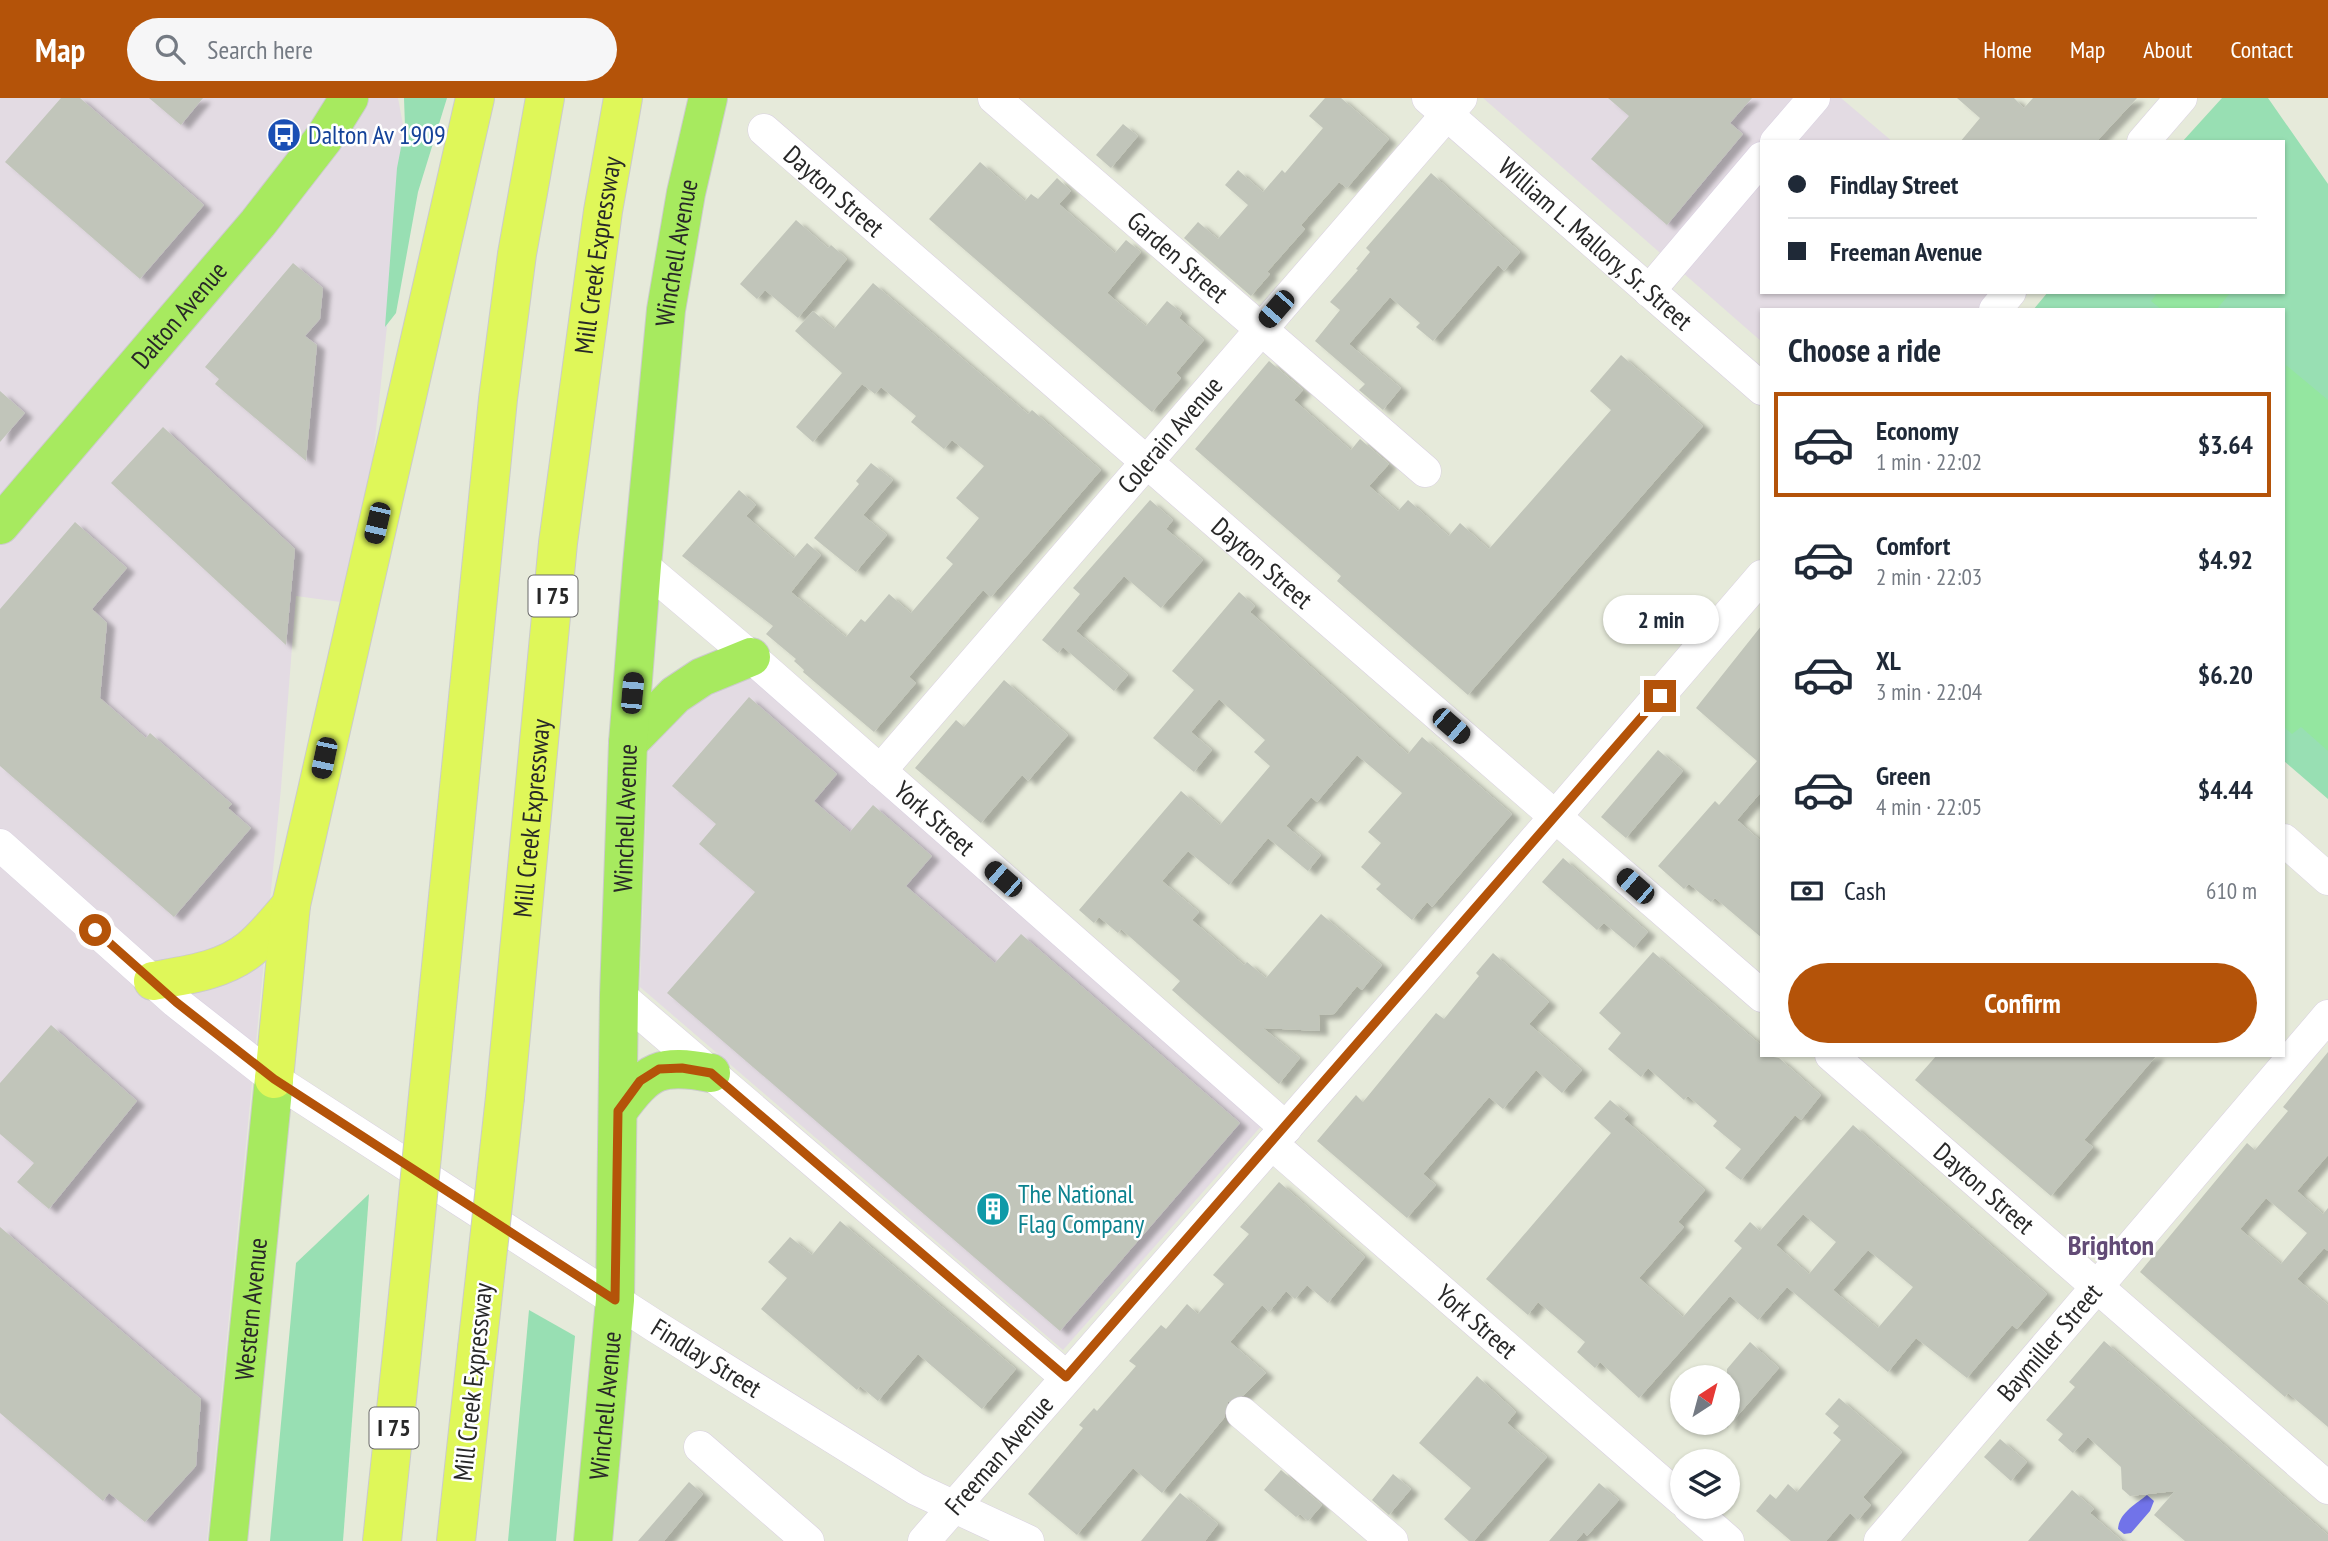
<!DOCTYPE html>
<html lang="en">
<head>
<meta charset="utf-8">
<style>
	:root { --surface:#fff; --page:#f6f6f7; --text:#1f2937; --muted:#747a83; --line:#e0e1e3; --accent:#b45309 }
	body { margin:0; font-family:"PT Sans Narrow",sans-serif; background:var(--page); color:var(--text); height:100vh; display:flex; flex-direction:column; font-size:26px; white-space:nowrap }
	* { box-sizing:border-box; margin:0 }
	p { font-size:23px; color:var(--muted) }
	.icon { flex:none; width:38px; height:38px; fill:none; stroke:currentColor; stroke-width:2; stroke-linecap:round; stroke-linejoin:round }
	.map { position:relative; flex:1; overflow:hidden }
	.sheet { position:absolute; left:1760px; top:210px; width:525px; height:749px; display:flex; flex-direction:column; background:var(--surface); border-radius:0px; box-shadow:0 2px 5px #0004 }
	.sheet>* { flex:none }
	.top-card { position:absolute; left:1760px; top:42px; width:525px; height:154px; border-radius:0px; box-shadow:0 2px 5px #0004; display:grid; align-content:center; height:154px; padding:0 28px; background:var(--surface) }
	.needle { width:46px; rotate:36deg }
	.tools { position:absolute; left:1670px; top:1267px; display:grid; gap:14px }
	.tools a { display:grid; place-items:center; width:70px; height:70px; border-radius:50%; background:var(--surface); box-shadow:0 2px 5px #0004; font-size:35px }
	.end { position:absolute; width:32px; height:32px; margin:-16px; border:9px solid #b45309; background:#fff; box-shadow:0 0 0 4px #fff }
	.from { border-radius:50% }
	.bubble { position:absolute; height:49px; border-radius:24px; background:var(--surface); box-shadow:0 2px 5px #0004; font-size:23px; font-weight:700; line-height:49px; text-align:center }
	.car { position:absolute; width:21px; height:42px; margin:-21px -10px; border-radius:9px; box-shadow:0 0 5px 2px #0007; background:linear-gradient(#222 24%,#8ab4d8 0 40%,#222 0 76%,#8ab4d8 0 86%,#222 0) }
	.top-card b { display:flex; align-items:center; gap:24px; height:66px; font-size:26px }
	.top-card b+b { border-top:2px solid var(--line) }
	.top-card i { width:18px; height:18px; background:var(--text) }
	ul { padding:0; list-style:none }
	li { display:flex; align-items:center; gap:21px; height:105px; margin:0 14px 10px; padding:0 14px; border:4px solid transparent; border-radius:0px }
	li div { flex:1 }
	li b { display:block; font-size:26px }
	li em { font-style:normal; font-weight:700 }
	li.current { border-color:var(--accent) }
	li>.icon { width:63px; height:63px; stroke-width:1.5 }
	h2 { padding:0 28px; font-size:32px; line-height:84px }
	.pay { display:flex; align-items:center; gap:18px; height:77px; padding:0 28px; font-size:26px }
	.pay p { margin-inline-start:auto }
	.button { display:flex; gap:14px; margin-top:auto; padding:14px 28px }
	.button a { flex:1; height:80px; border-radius:42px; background:var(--accent); color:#fff; font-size:28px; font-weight:700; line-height:80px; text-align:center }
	header { display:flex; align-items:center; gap:42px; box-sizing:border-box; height:98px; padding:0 35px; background:var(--accent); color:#fff }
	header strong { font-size:33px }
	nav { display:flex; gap:38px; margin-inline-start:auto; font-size:24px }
	.search { width:490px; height:63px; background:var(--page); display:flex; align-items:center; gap:18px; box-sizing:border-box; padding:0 24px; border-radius:38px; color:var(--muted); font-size:26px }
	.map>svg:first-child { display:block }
	.industrial { fill:#e3dbe3 }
	.green { fill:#98dfb3 }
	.pitch { fill:#94e6a0 }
	.water { fill:#7173e9 }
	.building { fill:#c1c5ba; fill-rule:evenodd; filter:url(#shadow) }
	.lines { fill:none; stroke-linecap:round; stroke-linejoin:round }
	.minor-casing { stroke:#d9d0e1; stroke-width:33 }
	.major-casing { stroke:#cbcbcb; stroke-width:40 }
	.highway-casing { stroke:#cbcbcb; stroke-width:40 }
	.minor { stroke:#fff; stroke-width:32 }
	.major { stroke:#a7ea5f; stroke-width:38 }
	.highway { stroke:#dff759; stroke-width:38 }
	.highway-bridge-casing { stroke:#cbcbcb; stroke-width:40; stroke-linecap:butt }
	.highway-bridge { stroke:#dff759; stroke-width:38 }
	.route { stroke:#b45309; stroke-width:9 }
	.labels { text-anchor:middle; stroke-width:5; stroke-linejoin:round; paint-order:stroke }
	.shield { fill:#fff; stroke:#686868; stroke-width:2 }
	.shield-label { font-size:24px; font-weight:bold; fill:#282828 }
	.transit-label { font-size:26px; fill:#164399; stroke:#fff; text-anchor:start }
	.street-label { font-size:26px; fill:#282828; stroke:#fff }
	.culture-label { font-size:26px; fill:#0d838f; stroke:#fff; text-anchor:start }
	.neighbourhood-label { font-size:28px; font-weight:bold; fill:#624b76; stroke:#fff }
</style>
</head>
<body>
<header>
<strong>Map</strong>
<div class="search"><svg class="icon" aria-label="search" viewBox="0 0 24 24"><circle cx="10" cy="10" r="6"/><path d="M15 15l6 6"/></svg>Search here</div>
<nav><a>Home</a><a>Map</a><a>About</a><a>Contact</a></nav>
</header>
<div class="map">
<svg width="2328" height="1443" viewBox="0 0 2328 1443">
	<defs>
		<filter id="shadow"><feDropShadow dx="8" dy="4.5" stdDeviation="2" flood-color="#0004"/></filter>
	</defs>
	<rect width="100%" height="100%" fill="#e6eada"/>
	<g class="industrial">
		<polygon points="0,0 398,0 404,32 400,106 373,360 348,505 296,498 281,690 207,1443 0,1443"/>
		<polygon points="1483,0 1841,0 1893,44 1762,44 1762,194 2029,194 2014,212 1762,212 1762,244"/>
		<polygon points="742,570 1264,1025 1063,1252 640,889 649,632"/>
	</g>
	<g class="green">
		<polygon points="404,0 447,0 418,94 396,215 385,229 397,70 405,29"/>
		<polygon points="2222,0 2268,0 2328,86 2328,701 2284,663 2284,212 2033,212 2048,194 2284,194 2284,44 2182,44"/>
		<polygon points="369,1096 343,1443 270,1443 296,1165"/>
		<polygon points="529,1212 575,1238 556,1443 508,1443"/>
	</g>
	<g class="pitch">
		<polygon points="2158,194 2231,194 2216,212 2162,212 2151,203"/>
		<polygon points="2286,267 2328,302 2328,653 2301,629 2292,636 2284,629"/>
	</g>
	<path class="water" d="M2147,1397L2154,1403L2150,1413L2131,1435L2124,1436L2118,1431C2119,1415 2136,1406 2147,1397Z"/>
	<g class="building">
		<polygon points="61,0 80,0 204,107 140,181 5,64"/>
		<polygon points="149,0 203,0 181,27"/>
		<polygon points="1325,0 1341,0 1389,41 1347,90 1339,84 1301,127 1305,131 1267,174 1270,176 1251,198 1184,140 1198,124 1218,141 1248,107 1225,87 1238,72 1263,94 1282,72 1285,75 1323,30 1309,18"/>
		<polygon points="1608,0 1752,0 1730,25 1743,36 1667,127 1591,61 1629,18"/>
		<polygon points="1957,0 2014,0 2024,10 2033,0 2137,0 2096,44 1960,44 1980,20"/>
		<polygon points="1123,26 1138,38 1111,70 1096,57"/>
		<polygon points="980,64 1025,103 1031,96 1038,101 1057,80 1071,93 1059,106 1115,155 1126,142 1141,154 1107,195 1146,228 1167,203 1182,215 1179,220 1204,242 1176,275 1181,280 1152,314 929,121"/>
		<polygon points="1431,75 1520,154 1504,173 1498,167 1433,243 1416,229 1420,225 1390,199 1349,246 1401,290 1383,312 1359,292 1365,286 1315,243 1340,212 1330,204 1358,172 1356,171 1370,154 1366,150"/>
		<polygon points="796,122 828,150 831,147 847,161 798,220 765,192 757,201 740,186"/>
		<polygon points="293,165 323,190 320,221 305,238 317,247 306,363 215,286 219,281 205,269"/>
		<polygon points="873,185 1028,316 1032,312 1101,372 991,499 983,492 909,579 916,585 874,634 803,574 804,572 794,563 796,561 766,536 773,528 682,458 739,392 756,407 746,418 794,460 807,445 821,457 791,494 846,539 861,521 865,524 889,496 911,515 953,466 946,460 979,420 956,400 984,368 952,342 944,351 911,324 916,318 881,289 875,296 862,286 813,344 796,329 842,275 795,233 813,213 834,231"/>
		<polygon points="1621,257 1703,328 1468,597 1337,483 1341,478 1195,351 1269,263 1303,292 1294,302 1351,352 1360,341 1389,366 1369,388 1398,413 1408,402 1449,438 1460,425 1489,451 1611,312 1590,293"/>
		<polygon points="0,293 25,315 0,344"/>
		<polygon points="163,329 295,451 286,547 111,385"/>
		<polygon points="871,365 893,382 863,417 887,437 856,474 814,440 859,386 856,383"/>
		<polygon points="1150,402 1173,422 1166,431 1203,462 1161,510 1124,478 1076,533 1128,577 1114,593 1063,549 1058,555 1042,542 1080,496 1073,490"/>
		<polygon points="75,424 127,470 92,511 107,525 100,600 146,640 150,635 232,706 228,710 251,730 174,819 0,668 0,511"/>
		<polygon points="1239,494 1255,508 1250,514 1408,656 1422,639 1512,716 1432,809 1427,804 1412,822 1376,791 1381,786 1361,769 1381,745 1368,734 1402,695 1357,657 1317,704 1311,699 1286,728 1321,757 1308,773 1268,740 1229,787 1188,753 1162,783 1199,814 1192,822 1244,867 1247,864 1266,880 1321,816 1382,867 1362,892 1357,888 1334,916 1319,917 1320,933 1263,930 1300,960 1279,986 1172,892 1180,883 1121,831 1118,835 1099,819 1094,825 1079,812 1181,693 1220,727 1270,668 1254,654 1265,642 1219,601 1191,634 1212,652 1194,674 1153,640 1194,592 1172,573"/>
		<polygon points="1762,527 1762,693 1737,722 1762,744 1762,840 1715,800 1711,804 1689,786 1684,791 1658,768 1715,703 1719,707 1757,663 1696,610"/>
		<polygon points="1004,582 1068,637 1028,683 1022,677 981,725 915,670 956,622 964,629"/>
		<polygon points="749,599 837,676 814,703 850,734 873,707 932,758 906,788 995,865 1021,836 1240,1025 1060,1233 667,895 755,794 699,746 716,726 672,688"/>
		<polygon points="1658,652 1683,673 1626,740 1601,719"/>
		<polygon points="1563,760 1648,834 1634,850 1604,825 1597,832 1542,784"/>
		<polygon points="1653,854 1762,948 1762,957 1779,960 1821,997 1801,1022 1795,1017 1741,1082 1725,1070 1741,1051 1713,1028 1717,1023 1688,998 1684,1002 1648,970 1641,979 1608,951 1621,935 1599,915"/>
		<polygon points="1493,855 1549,904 1529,926 1582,972 1562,995 1536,972 1503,1011 1489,999 1423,1076 1436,1087 1407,1120 1317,1043 1356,997 1363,1004 1436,915 1444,921 1479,878 1476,875"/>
		<polygon points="51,927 137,1003 49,1111 17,1084 34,1065 0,1036 0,985"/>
		<path d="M2328,954V1057L2297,1093L2323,1116L2328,1110V1153L2324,1150L2297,1181L2328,1207V1329L2288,1295L2285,1299L2140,1174L2247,1045L2255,1052L2288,1013L2283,1009ZM2266,1100L2307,1135L2281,1166L2240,1131Z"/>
		<polygon points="1937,957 2157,957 2084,1042 2093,1049 2051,1098 1915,982"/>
		<path d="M1610,1002L1628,1017L1624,1021L1705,1092L1678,1124L1684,1129L1639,1180L1683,1219L1742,1150L1734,1143L1750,1124L1760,1133L1853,1027L2047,1196L2017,1231L2012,1227L1967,1280L1916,1240L1888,1274L1787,1189L1758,1222L1730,1198L1639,1300L1600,1264L1595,1270L1577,1254L1585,1244L1538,1204L1528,1217L1486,1181L1611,1035L1594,1020ZM1803,1116L1836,1144L1809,1176L1776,1147ZM1868,1152L1913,1189L1878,1230L1833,1192Z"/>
		<polygon points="1279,1084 1365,1159 1328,1205 1307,1187 1295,1201 1286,1193 1269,1214 1262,1207 1230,1244 1266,1275 1244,1297 1228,1304 1224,1320 1162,1395 1133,1370 1077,1437 1028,1396 1083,1330 1079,1327 1094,1310 1097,1313 1136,1268 1129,1263 1161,1227 1166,1231 1187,1206 1198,1216 1224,1186 1213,1177 1249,1136 1240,1129"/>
		<polygon points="840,1123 1016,1271 982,1311 918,1256 878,1303 860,1288 857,1292 761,1211 787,1180 768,1164 790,1139 812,1157"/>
		<polygon points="0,1129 201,1301 196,1368 145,1424 109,1395 103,1403 0,1315"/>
		<polygon points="2104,1243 2328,1437 2328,1443 2185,1443 2154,1417 2175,1393 2130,1398 2122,1391 2121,1369 2088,1339 2073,1355 2058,1342 2063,1336 2046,1322 2075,1289 2069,1284"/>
		<polygon points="1750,1244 1779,1270 1727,1330 1727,1271"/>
		<polygon points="1477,1278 1516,1314 1507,1325 1547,1359 1474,1443 1469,1443 1444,1421 1471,1390 1419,1345"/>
		<polygon points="1839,1300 1902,1354 1863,1399 1871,1407 1858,1422 1850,1415 1826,1443 1791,1443 1756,1413 1770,1396 1776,1401 1788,1386 1797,1394 1841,1342 1833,1335 1839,1328 1825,1316"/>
		<polygon points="2000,1341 2027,1364 2011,1383 1984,1359"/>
		<polygon points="1281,1372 1322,1407 1308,1423 1300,1416 1296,1419 1264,1392"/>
		<polygon points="1393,1376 1411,1391 1389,1417 1372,1402"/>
		<polygon points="689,1384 703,1396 664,1443 638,1443"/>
		<polygon points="1599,1385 1619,1402 1587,1438 1584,1434 1576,1443 1549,1443"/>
		<polygon points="2072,1392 2094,1411 2090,1415 2122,1443 2028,1443"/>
		<polygon points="1180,1395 1218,1426 1205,1443 1141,1443"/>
	</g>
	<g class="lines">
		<g class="minor-casing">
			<g id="minor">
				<path id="s1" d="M994,0L1425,373"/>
				<path id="s2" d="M1428,0L1762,291"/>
				<path id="s3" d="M764,32C1095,323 1430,609 1762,898"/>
				<polyline points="1776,44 1814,0"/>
				<polyline points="2143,44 2181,0"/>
				<polyline points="1649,193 1762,60"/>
				<polyline points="1995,212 2010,194"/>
				<path id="s4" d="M642,467L751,559L1286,1030"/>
				<path id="s5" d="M880,673L1461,0"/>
				<polyline points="2284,742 2328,781"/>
				<path id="s6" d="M0,747L176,904L274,981L655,1228L916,1391L1028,1443"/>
				<polyline points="619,897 1066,1279"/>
				<path id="s7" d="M1831,957L2328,1390"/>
				<path id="s8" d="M1272,1046L1682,1402"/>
				<polyline points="1242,1315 1392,1443"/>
				<polyline points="700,1349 808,1443"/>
				<polyline points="1689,1409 1728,1443"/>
				<path id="s9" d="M924,1443L1414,883L1762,478"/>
				<path id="s10" d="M1880,1443L2328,918"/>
			</g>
		</g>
		<g class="major-casing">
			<g id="major">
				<path id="s11" d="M0,427L258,125L324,40L349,0"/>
				<polyline points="628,645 675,597 702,579 751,559"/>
				<path d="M618,1013C648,972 660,965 711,975"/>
				<path id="s12" d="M228,1443L274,981"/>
				<path id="s13" d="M593,1443L615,1202L619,897L628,645L642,467L666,212L686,95L708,0"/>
			</g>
		</g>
		<g class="highway-casing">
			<g id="highway">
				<path d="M153,883C186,877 223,873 250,851C265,839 278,822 291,807"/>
				<polyline points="433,948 498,301 517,156 545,0"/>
				<polyline points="274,981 291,807 475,0"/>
				<path id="s14" d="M505,999L558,445L603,113L623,0"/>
				<polyline points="382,1443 406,1217"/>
				<polyline points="456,1443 477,1250"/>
			</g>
		</g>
		<use href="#minor" class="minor"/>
		<use href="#major" class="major"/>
		<use href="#highway" class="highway"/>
		<g class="highway-bridge-casing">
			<g id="highway-bridge">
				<polyline points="406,1217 433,948"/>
				<polyline points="477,1250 505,999"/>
			</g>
		</g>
		<use href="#highway-bridge" class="highway-bridge"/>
	</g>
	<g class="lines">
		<polyline class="route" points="95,832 176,904 274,981 615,1202 618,1013 640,983 659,971 682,970 711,975 1066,1279 1660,598"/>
	</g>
	<defs>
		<g id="bus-disc" transform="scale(1.75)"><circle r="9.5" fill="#1a4fb4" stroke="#fff"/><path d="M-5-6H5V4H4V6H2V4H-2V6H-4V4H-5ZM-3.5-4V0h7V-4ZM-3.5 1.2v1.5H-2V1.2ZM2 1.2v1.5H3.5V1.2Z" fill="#fff"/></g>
		<g id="building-disc" transform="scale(1.75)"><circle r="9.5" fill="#0f9aa8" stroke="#fff"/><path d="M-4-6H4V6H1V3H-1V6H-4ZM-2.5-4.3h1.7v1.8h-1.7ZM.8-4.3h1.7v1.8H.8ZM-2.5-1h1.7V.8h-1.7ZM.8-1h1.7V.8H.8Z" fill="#fff"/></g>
	</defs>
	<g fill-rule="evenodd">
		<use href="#bus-disc" x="284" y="37"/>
		<use href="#building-disc" x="993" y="1111"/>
	</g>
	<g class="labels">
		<g class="shield">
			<rect x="528.5" y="477.5" width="49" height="41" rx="5"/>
			<rect x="369.5" y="1309.5" width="49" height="41" rx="5"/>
		</g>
		<g class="shield-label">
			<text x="553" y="506">I 75</text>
			<text x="394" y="1338">I 75</text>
		</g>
		<g class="transit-label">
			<text x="308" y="46">Dalton Av 1909</text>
		</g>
		<g class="street-label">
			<text dy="9" stroke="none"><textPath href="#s3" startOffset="93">Dayton Street</textPath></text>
			<text dy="9" stroke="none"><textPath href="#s2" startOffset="222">William L. Mallory, Sr. Street</textPath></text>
			<text dy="9" stroke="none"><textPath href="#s13" startOffset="1292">Winchell Avenue</textPath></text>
			<text dy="9" stroke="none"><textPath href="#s14" startOffset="847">Mill Creek Expressway</textPath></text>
			<text dy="9" stroke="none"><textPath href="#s1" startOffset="243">Garden Street</textPath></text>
			<text dy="9" stroke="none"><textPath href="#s11" startOffset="276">Dalton Avenue</textPath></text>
			<text dy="9" stroke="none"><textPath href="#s5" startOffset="444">Colerain Avenue</textPath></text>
			<text dy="9" stroke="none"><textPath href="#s3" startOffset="660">Dayton Street</textPath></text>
			<text dy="9" stroke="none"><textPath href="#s13" startOffset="724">Winchell Avenue</textPath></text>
			<text dy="9" stroke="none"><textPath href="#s4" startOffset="387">York Street</textPath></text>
			<text dy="9" stroke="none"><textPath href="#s14" startOffset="280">Mill Creek Expressway</textPath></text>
			<text dy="9" stroke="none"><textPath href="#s7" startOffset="203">Dayton Street</textPath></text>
			<text dy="9" stroke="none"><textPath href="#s12" startOffset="233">Western Avenue</textPath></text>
			<text dy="9" stroke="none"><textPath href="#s8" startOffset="271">York Street</textPath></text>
			<text dy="9" stroke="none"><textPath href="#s10" startOffset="261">Baymiller Street</textPath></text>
			<text dy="9" stroke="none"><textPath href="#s6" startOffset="875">Findlay Street</textPath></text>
			<text transform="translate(473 1284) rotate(-84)" y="9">Mill Creek Expressway</text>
			<text dy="9" stroke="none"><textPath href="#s13" startOffset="136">Winchell Avenue</textPath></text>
			<text dy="9" stroke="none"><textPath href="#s9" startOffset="114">Freeman Avenue</textPath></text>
		</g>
		<g class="culture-label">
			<text x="1018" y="1105">The National<tspan x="1018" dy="30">Flag Company</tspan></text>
		</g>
		<g class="neighbourhood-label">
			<text x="2111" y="1157">Brighton</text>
		</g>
	</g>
</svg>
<div class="tools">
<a><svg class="needle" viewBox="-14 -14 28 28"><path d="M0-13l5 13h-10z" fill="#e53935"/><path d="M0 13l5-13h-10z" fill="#747a83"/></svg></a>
<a><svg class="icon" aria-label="layers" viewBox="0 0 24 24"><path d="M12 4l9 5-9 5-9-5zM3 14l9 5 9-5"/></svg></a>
</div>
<i class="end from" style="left:95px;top:832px"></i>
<i class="end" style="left:1660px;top:598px"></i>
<div class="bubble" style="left:1603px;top:497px;width:116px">2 min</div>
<i class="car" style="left:1276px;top:211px;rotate:221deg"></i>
<i class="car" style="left:377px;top:425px;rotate:193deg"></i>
<i class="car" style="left:632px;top:595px;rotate:5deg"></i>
<i class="car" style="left:1451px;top:628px;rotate:131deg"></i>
<i class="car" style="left:324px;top:660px;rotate:192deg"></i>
<i class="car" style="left:1003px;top:781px;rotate:311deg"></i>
<i class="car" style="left:1635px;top:788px;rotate:311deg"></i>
<div class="top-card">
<b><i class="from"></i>Findlay Street</b>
<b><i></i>Freeman Avenue</b>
</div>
<section class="sheet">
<h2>Choose a ride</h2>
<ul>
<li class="current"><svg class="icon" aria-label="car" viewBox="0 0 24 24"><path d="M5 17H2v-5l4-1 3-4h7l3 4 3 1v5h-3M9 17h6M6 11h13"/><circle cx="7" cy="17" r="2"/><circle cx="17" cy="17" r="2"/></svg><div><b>Economy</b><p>1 min · 22:02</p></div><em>$3.64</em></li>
<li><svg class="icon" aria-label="car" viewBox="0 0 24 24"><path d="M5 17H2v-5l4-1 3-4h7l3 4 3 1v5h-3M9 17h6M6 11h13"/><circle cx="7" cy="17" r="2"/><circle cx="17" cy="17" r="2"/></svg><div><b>Comfort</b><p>2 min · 22:03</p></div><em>$4.92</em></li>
<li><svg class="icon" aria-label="car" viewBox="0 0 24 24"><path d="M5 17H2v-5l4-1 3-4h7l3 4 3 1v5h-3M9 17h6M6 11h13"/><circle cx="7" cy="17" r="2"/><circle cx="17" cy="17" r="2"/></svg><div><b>XL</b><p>3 min · 22:04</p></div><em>$6.20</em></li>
<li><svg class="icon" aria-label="car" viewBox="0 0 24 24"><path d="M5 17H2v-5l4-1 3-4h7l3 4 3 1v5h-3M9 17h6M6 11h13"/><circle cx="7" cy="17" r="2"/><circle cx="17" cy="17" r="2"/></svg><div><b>Green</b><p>4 min · 22:05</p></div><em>$4.44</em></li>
</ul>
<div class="pay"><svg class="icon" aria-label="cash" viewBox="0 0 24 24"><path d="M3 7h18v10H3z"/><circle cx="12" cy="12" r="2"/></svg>Cash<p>610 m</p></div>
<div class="button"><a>Confirm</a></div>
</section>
</div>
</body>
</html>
